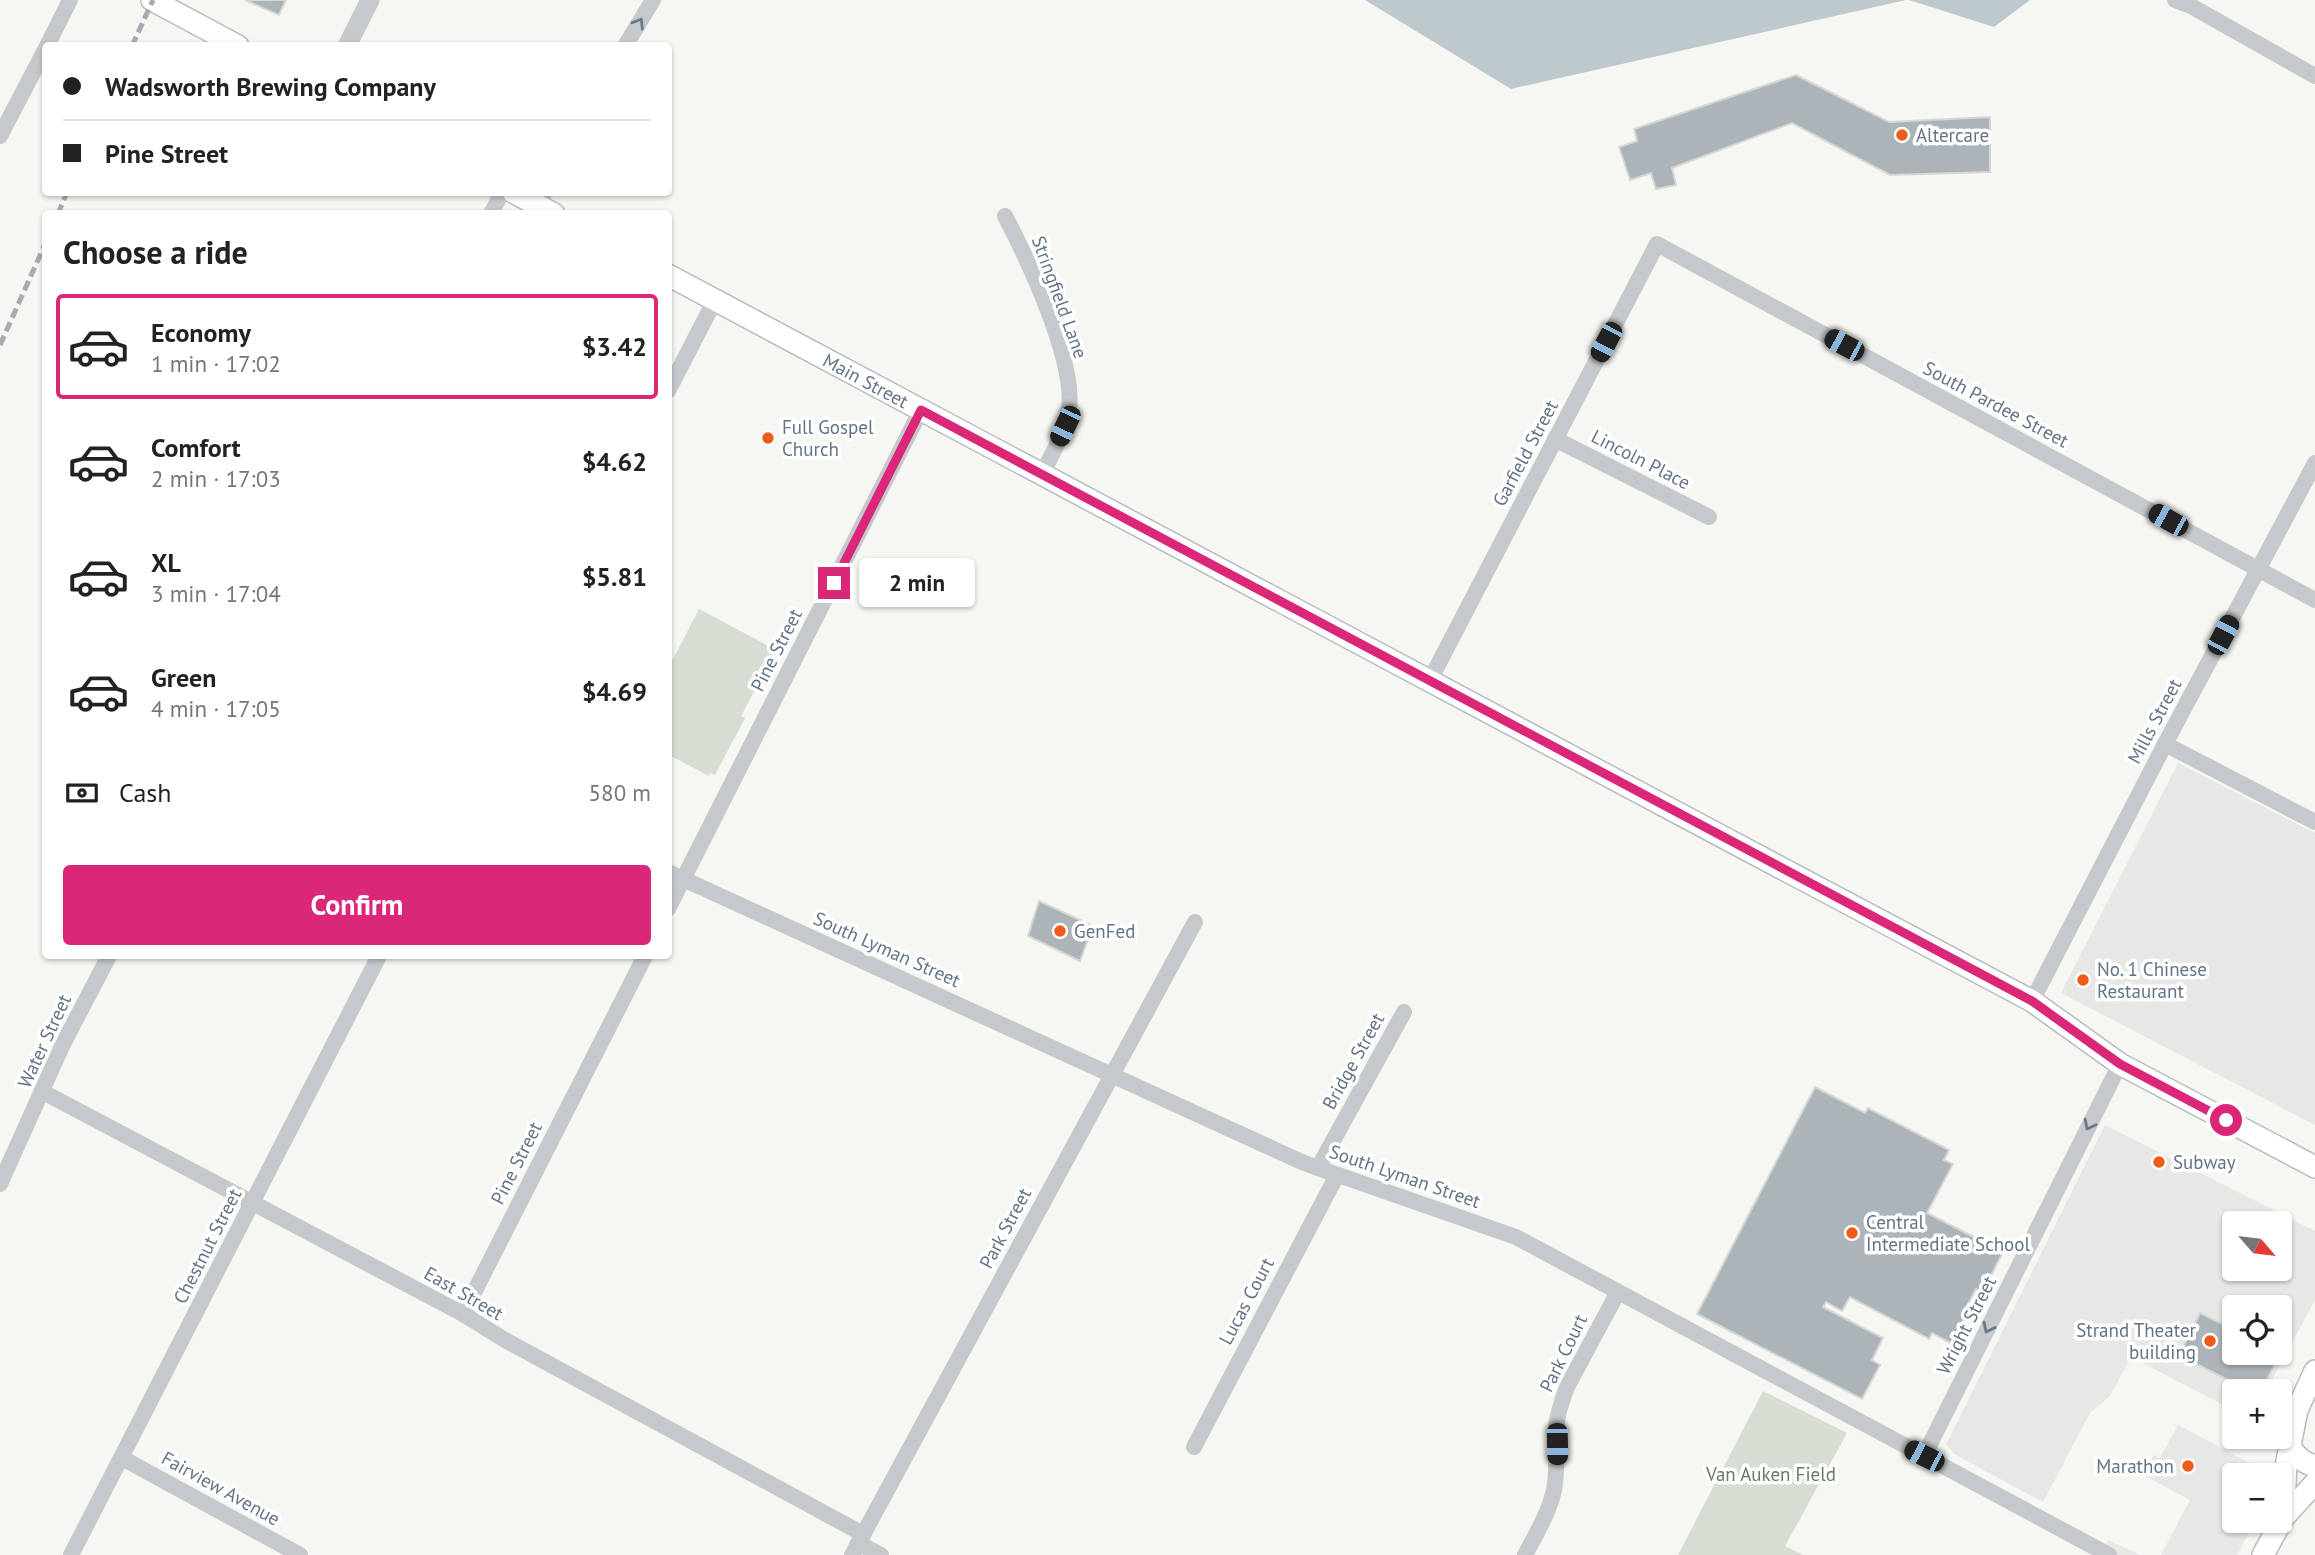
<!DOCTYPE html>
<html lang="en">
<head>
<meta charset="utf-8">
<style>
	:root { --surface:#fff; --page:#f2f2f2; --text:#222; --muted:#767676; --line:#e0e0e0; --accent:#db2777 }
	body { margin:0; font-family:"PT Sans",sans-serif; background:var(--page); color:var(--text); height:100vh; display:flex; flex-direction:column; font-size:26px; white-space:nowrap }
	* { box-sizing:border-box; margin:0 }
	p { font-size:23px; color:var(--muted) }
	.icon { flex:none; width:38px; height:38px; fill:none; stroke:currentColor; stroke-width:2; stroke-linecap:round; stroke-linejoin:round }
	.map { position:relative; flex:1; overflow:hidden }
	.panel { position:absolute; left:42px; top:210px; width:630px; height:749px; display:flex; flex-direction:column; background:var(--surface); border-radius:7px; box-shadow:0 2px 5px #0004 }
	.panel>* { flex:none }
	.guide { position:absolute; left:42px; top:42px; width:630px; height:154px; border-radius:7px; box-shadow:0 2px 5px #0004; display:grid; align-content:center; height:154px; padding:0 21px; background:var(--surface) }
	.needle { width:46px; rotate:118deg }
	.buttons { position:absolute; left:2222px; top:1211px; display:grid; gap:14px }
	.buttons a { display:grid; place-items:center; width:70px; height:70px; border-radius:7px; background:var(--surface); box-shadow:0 2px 5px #0004; font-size:35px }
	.end { position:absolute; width:32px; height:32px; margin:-16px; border:9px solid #db2777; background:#fff; box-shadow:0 0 0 4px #fff }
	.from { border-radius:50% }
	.bubble { position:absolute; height:49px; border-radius:7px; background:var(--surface); box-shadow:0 2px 5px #0004; font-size:23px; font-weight:800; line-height:49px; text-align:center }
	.car { position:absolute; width:21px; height:42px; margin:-21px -10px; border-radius:9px; box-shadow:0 0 5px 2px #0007; background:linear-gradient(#222 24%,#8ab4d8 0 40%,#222 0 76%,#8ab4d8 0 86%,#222 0) }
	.guide b { display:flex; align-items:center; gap:24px; height:66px; font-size:26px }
	.guide b+b { border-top:2px solid var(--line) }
	.guide i { width:18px; height:18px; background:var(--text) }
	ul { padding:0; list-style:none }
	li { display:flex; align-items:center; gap:21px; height:105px; margin:0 14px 10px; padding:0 7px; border:4px solid transparent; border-radius:7px }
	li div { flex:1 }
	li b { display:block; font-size:26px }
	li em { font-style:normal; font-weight:800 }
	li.selected { border-color:var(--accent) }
	li>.icon { width:63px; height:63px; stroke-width:1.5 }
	h2 { padding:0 21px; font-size:32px; line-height:84px }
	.pay { display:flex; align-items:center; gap:18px; height:77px; padding:0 21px; font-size:26px }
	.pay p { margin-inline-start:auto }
	.button { display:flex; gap:14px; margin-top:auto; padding:14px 21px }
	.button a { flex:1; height:80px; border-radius:7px; background:var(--accent); color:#fff; font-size:28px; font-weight:800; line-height:80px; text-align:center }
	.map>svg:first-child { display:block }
	.built { fill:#e7e8e6; fill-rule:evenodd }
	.green { fill:#d6ded3 }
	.water { fill:#bec9ce }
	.building { fill:#acb4ba; stroke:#d7d8d5; stroke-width:2 }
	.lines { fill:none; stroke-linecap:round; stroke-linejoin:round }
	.secondary-casing { stroke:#b7bcc1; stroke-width:24 }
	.minor { stroke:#c5c9cc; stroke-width:16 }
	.tertiary { stroke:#c5c9cc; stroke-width:19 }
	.secondary { stroke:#fff; stroke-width:21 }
	.rail { stroke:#a5abb1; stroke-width:5; stroke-dasharray:10 5; stroke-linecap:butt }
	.oneway { stroke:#68788a }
	.route { stroke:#db2777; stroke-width:9 }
	.poi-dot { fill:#ef5b1a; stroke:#fff; stroke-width:2.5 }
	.labels { text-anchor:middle; stroke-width:7; stroke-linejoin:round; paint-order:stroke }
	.poi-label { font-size:19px; fill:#637486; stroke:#fff; text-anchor:start }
	.street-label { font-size:19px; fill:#637486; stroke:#fff }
	.park-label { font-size:19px; fill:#667c62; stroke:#fff }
</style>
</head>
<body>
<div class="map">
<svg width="2315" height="1555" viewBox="0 0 2315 1555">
	<rect width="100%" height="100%" fill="#f6f6f2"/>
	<g class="built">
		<polygon points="2178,763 2315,833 2315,1125 2061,993"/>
		<path d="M2105,1125L2315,1231V1300L2266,1391H2235V1411L2131,1357L2110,1396L2090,1413L2043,1502L1954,1454L1946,1444ZM2235,1223H2280V1269H2235ZM2235,1307H2280V1353H2235Z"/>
		<polygon points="2178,1425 2263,1470 2264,1475 2235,1475 2235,1521 2255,1521 2237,1555 2161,1555 2190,1500 2143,1475 2154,1455 2160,1458"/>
		<polygon points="2108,1540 2140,1555 2100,1555"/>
	</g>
	<g class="green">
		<polygon points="699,609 776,650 741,716 745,718 715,775 710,773 709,776 669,755 669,667"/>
		<polygon points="1763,1391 1847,1433 1785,1546 1803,1555 1678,1555"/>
	</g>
	<g class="water">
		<polygon points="1365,0 1906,0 1511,89"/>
		<polygon points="1909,0 2030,0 1994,27"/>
	</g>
	<g class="building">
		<polygon points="245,0 286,0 279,15"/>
		<polygon points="1796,75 1889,122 1990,117 1990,172 1890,175 1792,123 1672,168 1676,185 1656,189 1651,173 1630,180 1619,147 1637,141 1634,129"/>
		<polygon points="1039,901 1093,926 1080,961 1028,936"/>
		<polygon points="1815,1087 1865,1113 1868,1108 1949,1150 1944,1160 1953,1164 1927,1213 2003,1252 1983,1291 1976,1289 1966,1308 1972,1311 1954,1345 1932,1333 1929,1339 1850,1297 1842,1311 1826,1302 1823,1307 1883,1338 1872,1360 1880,1365 1862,1399 1697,1314"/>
		<polygon points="2200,1313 2235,1330 2235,1353 2281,1353 2261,1391 2249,1391 2179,1355"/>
	</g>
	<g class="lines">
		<g class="secondary-casing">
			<g id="secondary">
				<polyline points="152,0 238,46"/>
				<polyline points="513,192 554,214"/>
				<path id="s1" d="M668,275C1123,518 1577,760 2032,1001L2120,1064L2315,1167"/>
				<path d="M2290,1447C2297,1457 2303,1463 2315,1466"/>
				<polyline points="2283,1518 2286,1466 2297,1410 2315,1371"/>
				<polyline points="2263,1555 2283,1518 2315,1483"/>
			</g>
		</g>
		<g class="minor">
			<polyline points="2175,0 2191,6 2315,76"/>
			<polyline points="47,46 70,0"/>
			<polyline points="625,46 653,0"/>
			<polyline points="0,136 46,48"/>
			<polyline points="538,205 545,192"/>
			<polyline points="491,214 502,192"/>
			<path d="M1005,216C1028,260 1075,359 1069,408C1066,431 1052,453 1043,473"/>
			<polyline points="668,391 715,300"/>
			<polyline points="1555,439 1709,517"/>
			<polyline points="1429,682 1657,244 2315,600"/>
			<polyline points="2165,744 2315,822"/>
			<polyline points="668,872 1304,1163 1516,1237 2109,1555"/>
			<polyline points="668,909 921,410"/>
			<polyline points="2032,1001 2165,744 2315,463"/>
			<polyline points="43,1092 463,1314 505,1340 863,1534"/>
			<polyline points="1318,1168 1404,1012"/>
			<polyline points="0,1184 63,1044 109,956"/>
			<polyline points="463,1314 645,956"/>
			<polyline points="1194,1447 1337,1175"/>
			<polyline points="1924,1456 2120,1064"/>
			<polyline points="122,1458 300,1555"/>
			<polyline points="858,1543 881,1555"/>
			<polyline points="71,1555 379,956"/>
			<polyline points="852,1555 1195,922"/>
			<path d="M1525,1555C1536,1534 1549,1513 1554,1490C1558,1469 1556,1450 1556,1429C1557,1414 1562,1400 1567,1387L1618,1292"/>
		</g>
		<polyline class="tertiary" points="347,46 370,0"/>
		<use href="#secondary" class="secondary"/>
		<g class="rail">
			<polyline points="132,46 153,0"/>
			<polyline points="58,214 67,192"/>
			<polyline points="0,345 46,242"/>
		</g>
	</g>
	<defs><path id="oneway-chevron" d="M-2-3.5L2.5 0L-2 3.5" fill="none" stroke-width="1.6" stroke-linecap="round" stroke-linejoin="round" transform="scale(1.75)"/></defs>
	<g class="oneway">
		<use href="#oneway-chevron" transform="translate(639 23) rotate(-58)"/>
		<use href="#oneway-chevron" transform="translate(2089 1125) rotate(117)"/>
		<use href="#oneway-chevron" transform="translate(1988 1328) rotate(116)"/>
	</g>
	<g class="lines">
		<polyline class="route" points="834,583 921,410 2032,1001 2120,1064 2226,1120"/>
	</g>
	<g class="poi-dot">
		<circle cx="1902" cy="135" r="7"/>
		<circle cx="768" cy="438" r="7"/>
		<circle cx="1060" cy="931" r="7"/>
		<circle cx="2083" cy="980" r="7"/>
		<circle cx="2159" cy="1162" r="7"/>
		<circle cx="1852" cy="1233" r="7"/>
		<circle cx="2210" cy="1341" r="7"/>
		<circle cx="2188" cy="1466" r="7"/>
	</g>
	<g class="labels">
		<g class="poi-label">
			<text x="1916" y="142">Altercare</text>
			<text x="782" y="434">Full Gospel<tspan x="782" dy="22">Church</tspan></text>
			<text x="1074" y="938">GenFed</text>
			<text x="2097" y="976">No. 1 Chinese<tspan x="2097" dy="22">Restaurant</tspan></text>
			<text x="2173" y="1169">Subway</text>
			<text x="1866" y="1229">Central<tspan x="1866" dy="22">Intermediate School</tspan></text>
			<text x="2196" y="1337" text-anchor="end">Strand Theater<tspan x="2196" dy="22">building</tspan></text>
			<text x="2174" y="1473" text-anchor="end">Marathon</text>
		</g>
		<g class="street-label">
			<text transform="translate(1060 297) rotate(70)" y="7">Stringfield Lane</text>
			<text dy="7" stroke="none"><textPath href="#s1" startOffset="224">Main Street</textPath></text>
			<text transform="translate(1996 404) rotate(28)" y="7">South Pardee Street</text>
			<text transform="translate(1525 453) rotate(-62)" y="7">Garfield Street</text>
			<text transform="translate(1641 459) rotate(27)" y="7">Lincoln Place</text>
			<text transform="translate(776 650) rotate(-63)" y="7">Pine Street</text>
			<text transform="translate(2154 721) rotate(-62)" y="7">Mills Street</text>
			<text transform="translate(887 949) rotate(24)" y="7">South Lyman Street</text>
			<text transform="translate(44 1041) rotate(-65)" y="7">Water Street</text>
			<text transform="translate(1353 1061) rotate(-61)" y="7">Bridge Street</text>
			<text transform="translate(516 1163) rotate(-63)" y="7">Pine Street</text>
			<text transform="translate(1405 1176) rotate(19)" y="7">South Lyman Street</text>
			<text transform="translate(1005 1228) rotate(-62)" y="7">Park Street</text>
			<text transform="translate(207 1246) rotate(-63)" y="7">Chestnut Street</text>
			<text transform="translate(464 1293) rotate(30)" y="7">East Street</text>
			<text transform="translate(1246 1301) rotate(-62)" y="7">Lucas Court</text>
			<text transform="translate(1966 1325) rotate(-63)" y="7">Wright Street</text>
			<text transform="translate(1563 1353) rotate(-64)" y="7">Park Court</text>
			<text transform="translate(221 1488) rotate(29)" y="7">Fairview Avenue</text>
		</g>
		<g class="park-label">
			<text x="1771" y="1481">Van Auken Field</text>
		</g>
	</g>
</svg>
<div class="buttons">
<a><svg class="needle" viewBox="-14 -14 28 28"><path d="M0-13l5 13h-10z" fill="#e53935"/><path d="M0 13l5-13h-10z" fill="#767676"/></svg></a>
<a><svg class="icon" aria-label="locate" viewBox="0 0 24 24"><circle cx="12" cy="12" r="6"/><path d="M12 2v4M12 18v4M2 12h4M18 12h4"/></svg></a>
<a>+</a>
<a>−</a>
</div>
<i class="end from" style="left:2226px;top:1120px"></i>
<i class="end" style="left:834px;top:583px"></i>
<div class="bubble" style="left:859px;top:558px;width:116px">2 min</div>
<i class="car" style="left:1606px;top:342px;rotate:208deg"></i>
<i class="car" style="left:1844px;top:345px;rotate:298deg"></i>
<i class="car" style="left:1065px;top:426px;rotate:205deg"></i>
<i class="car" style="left:2168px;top:520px;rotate:299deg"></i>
<i class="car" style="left:2223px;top:635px;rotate:28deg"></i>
<i class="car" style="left:1557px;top:1444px;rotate:179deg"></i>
<i class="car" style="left:1924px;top:1456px;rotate:297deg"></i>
<div class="guide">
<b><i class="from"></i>Wadsworth Brewing Company</b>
<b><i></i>Pine Street</b>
</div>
<section class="panel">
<h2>Choose a ride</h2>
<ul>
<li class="selected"><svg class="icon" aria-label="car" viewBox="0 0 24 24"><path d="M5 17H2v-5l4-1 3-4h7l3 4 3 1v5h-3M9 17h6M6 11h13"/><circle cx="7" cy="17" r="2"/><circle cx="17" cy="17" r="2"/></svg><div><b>Economy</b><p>1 min · 17:02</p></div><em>$3.42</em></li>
<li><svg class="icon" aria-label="car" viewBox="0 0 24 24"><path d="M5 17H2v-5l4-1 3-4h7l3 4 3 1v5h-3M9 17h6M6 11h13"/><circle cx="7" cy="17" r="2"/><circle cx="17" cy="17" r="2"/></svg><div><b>Comfort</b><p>2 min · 17:03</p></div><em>$4.62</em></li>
<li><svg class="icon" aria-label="car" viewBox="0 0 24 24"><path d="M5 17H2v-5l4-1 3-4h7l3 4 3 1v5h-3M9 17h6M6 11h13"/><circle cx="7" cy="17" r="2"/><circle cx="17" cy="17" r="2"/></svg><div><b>XL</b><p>3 min · 17:04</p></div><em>$5.81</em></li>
<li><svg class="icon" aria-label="car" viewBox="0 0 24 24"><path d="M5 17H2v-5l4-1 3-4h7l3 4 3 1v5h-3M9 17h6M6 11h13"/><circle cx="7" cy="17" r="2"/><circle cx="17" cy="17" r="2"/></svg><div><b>Green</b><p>4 min · 17:05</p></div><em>$4.69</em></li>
</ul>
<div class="pay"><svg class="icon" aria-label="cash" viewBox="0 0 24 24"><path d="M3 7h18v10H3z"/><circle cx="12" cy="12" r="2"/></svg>Cash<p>580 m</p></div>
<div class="button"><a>Confirm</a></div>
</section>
</div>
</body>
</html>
